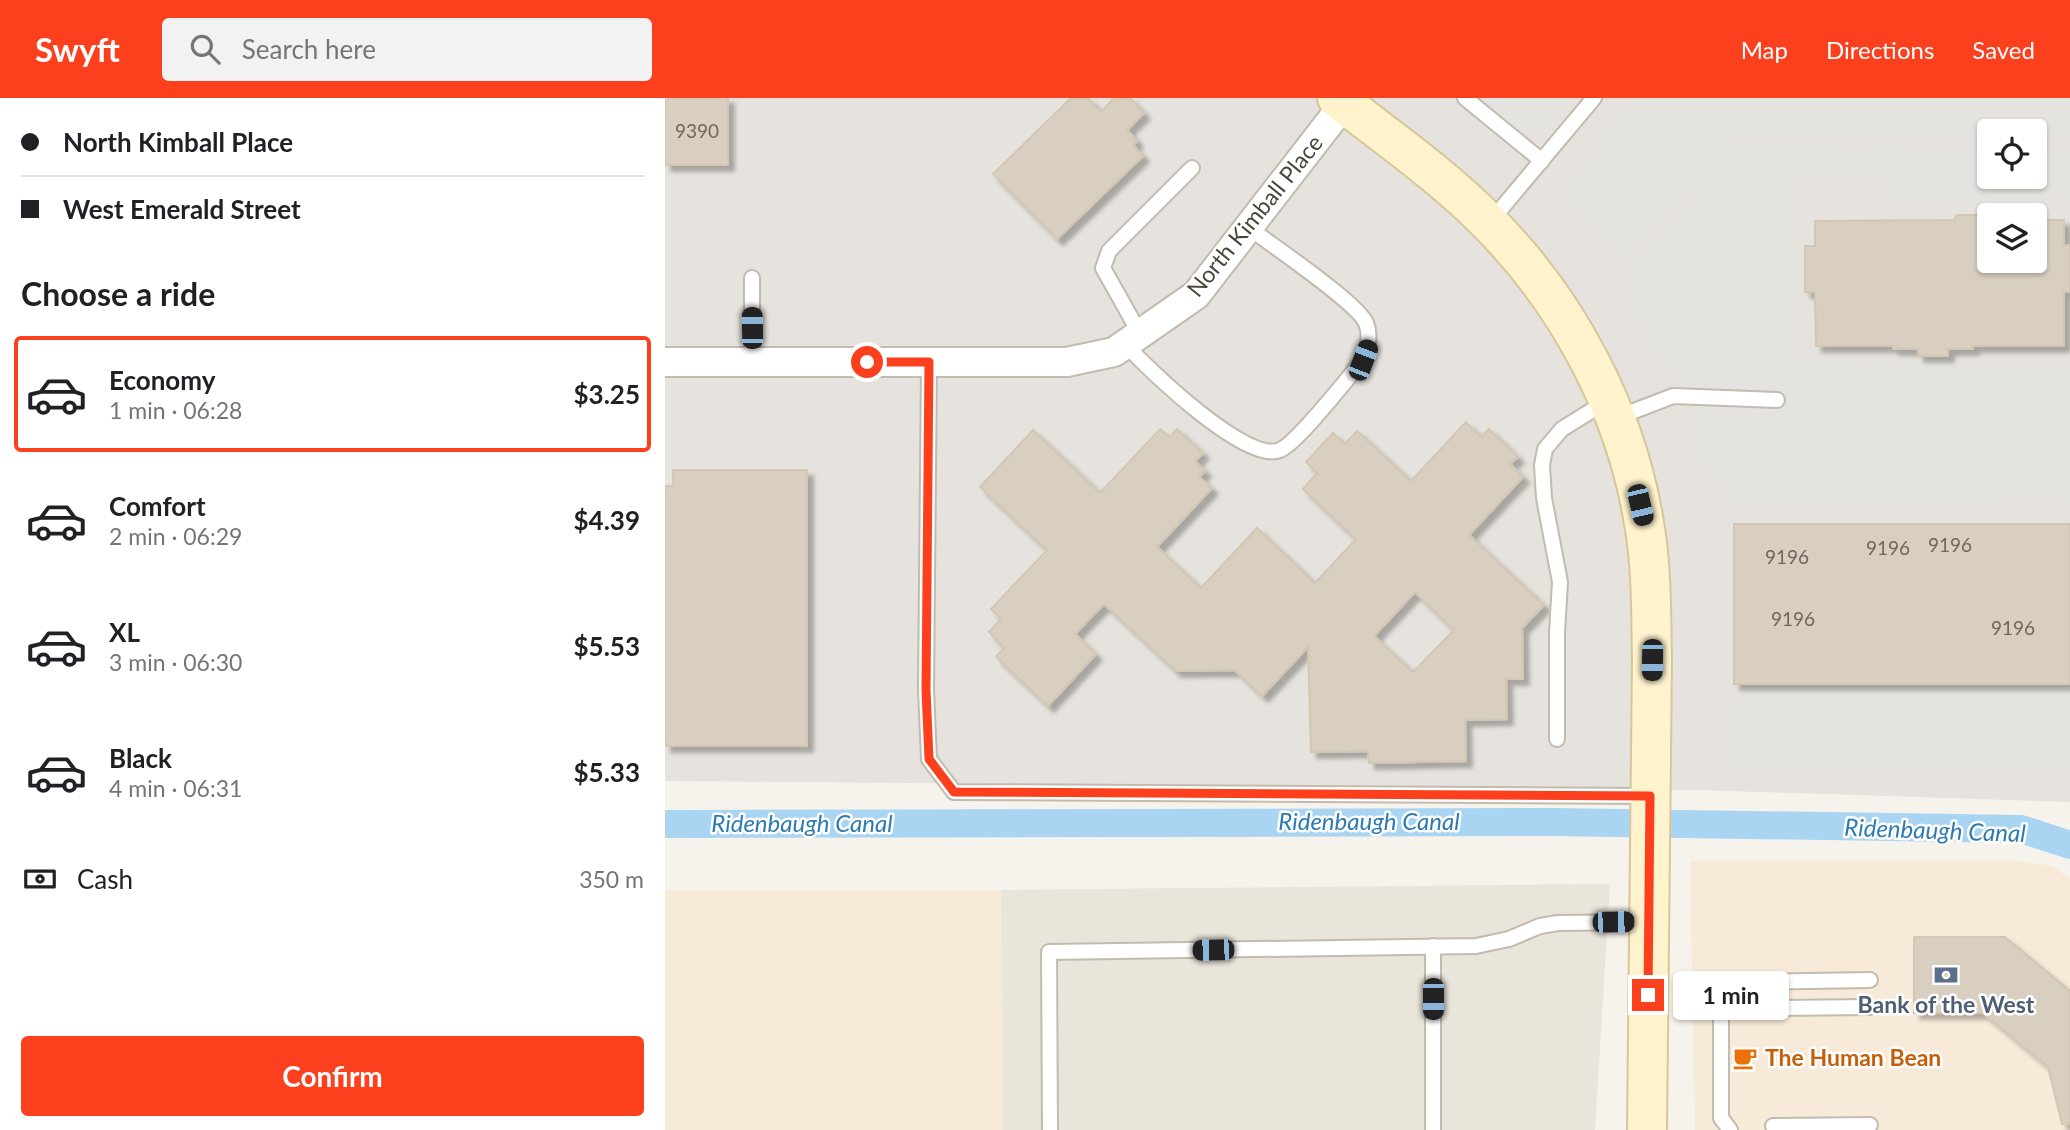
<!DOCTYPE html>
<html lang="en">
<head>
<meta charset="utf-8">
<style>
	:root { --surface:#fff; --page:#f2f2f2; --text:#202124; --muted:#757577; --line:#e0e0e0; --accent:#fc3f1d }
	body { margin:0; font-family:Lato,sans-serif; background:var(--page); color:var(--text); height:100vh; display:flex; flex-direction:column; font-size:26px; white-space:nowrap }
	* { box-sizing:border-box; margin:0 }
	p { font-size:23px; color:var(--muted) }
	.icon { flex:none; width:38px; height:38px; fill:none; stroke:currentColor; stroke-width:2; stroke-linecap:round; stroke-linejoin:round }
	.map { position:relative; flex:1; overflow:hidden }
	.drawer { display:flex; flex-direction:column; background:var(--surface); width:665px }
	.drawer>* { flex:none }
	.guide { display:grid; align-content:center; height:154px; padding:0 21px; background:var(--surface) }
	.controls { position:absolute; left:1312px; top:21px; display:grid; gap:14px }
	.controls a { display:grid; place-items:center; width:70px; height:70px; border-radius:7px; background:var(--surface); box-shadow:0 2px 5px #0004; font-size:35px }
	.end { position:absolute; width:32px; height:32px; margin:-16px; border:9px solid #fc3f1d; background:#fff; box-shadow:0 0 0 4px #fff }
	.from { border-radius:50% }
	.bubble { position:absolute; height:49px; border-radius:7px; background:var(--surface); box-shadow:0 2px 5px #0004; font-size:23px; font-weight:700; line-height:49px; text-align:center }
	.car { position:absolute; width:21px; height:42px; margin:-21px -10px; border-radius:9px; box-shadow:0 0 5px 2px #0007; background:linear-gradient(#222 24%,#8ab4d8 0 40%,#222 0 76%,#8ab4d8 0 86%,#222 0) }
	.guide b { display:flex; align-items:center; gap:24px; height:66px; font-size:26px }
	.guide b+b { border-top:2px solid var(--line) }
	.guide i { width:18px; height:18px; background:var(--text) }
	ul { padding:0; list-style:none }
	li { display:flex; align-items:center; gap:21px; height:116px; margin:0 14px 10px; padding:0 7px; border:4px solid transparent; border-radius:7px }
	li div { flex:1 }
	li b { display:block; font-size:26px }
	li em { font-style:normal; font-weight:700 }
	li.active { border-color:var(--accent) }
	li>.icon { width:63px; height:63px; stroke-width:1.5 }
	h2 { padding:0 21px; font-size:32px; line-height:84px }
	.pay { display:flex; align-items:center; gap:18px; height:77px; padding:0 21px; font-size:26px }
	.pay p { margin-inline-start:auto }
	.button { display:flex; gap:14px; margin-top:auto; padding:14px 21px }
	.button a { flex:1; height:80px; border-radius:7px; background:var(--accent); color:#fff; font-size:28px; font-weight:700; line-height:80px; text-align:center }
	header { display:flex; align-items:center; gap:42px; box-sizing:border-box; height:98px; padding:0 35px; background:var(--accent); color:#fff }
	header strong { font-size:33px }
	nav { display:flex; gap:38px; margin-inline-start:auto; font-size:24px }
	.search { width:490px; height:63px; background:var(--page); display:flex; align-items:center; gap:18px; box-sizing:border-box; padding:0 24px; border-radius:7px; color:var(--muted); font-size:26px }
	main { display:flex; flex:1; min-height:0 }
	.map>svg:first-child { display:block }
	.residential { fill:#eae5da }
	.commercial { fill:#f7ead8 }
	.industrial { fill:#e6e2dd; fill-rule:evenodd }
	.parking { fill:#e5e3e0 }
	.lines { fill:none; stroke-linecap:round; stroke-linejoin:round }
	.canal { stroke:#a9d4f2; stroke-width:28 }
	.building { fill:#d8cfc1; stroke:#d3c7b4; stroke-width:2; fill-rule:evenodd; filter:url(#shadow) }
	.service-casing { stroke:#c2bbae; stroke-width:18 }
	.minor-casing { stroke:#c2bbae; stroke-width:32 }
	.secondary-casing { stroke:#d6c79b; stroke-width:42 }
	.service { stroke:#fff; stroke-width:14 }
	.minor { stroke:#fff; stroke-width:28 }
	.secondary { stroke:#fff3cd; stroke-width:38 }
	.route { stroke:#fc3f1d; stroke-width:9 }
	.labels { text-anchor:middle; stroke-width:5; stroke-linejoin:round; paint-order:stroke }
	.number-label { font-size:19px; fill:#6e675b }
	.street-label { font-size:23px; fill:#4b4439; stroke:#fff }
	.service-label { font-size:23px; font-weight:bold; fill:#4e5e75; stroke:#fff }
	.food-label { font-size:23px; font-weight:bold; fill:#c56008; stroke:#fff; text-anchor:start }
	.water-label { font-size:24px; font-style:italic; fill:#2e7ab2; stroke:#fff }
</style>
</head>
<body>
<header>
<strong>Swyft</strong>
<div class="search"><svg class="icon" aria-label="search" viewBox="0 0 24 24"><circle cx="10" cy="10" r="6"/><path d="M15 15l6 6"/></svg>Search here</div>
<nav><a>Map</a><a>Directions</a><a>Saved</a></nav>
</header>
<main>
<section class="drawer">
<div class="guide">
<b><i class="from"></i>North Kimball Place</b>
<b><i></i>West Emerald Street</b>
</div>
<h2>Choose a ride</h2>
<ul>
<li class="active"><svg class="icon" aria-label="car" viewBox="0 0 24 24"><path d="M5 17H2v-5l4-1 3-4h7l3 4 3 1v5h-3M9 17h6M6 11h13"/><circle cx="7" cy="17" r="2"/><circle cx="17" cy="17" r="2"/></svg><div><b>Economy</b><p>1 min · 06:28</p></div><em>$3.25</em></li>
<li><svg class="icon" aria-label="car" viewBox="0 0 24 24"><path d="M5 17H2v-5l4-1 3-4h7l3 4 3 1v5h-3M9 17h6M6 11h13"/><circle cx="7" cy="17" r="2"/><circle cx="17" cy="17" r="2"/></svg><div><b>Comfort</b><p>2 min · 06:29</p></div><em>$4.39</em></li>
<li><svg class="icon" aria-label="car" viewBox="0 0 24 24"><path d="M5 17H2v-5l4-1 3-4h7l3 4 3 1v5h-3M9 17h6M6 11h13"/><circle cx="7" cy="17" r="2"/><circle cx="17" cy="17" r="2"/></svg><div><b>XL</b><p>3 min · 06:30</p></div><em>$5.53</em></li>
<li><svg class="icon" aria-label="car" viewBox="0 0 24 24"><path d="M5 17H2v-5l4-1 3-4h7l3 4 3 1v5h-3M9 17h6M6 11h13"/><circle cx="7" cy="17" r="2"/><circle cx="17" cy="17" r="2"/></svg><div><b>Black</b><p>4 min · 06:31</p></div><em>$5.33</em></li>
</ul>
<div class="pay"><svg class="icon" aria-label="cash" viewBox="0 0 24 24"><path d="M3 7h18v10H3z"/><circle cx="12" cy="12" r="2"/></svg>Cash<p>350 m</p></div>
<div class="button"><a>Confirm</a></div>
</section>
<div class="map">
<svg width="1405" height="1032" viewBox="0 0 1405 1032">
	<defs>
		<filter id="shadow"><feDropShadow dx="6" dy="6" stdDeviation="2" flood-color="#0004"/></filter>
	</defs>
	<rect width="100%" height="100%" fill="#f6f3ec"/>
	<polygon class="residential" points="945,786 930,1032 337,1032 336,792"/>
	<g class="commercial">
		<polygon points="1025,763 1353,763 1387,768 1405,781 1405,1032 1030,1032"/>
		<polygon points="0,792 336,792 337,1032 0,1032"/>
	</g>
	<path class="industrial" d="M0,0H1405V704L1033,692L0,683ZM1325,33H1370V79H1325ZM1325,117H1370V163H1325Z"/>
	<g class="parking">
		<polygon points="779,0 910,0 901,12 843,52"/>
		<polygon points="972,0 1405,0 1405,38 1370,39 1370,33 1325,33 1325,39 1066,39 961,164 895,101"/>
		<polygon points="1067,50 1325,51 1325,79 1370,79 1370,51 1405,52 1405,101 1222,103 1221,77 1129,76 1127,262 1405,264 1405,405 1063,408 1062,387 1038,379 1037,321 956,187"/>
		<polygon points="1073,594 1405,594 1405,671 1063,671 1063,645"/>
	</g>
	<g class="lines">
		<polyline class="canal" points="0,726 887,724 1356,731 1405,747"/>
	</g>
	<g class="building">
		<rect x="0" y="0" width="63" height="67"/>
		<polygon points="406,0 423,0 436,14 449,0 465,0 479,15 462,32 472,43 468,47 478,58 392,141 328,76"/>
		<polygon points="1292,117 1325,117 1325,163 1370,163 1370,122 1399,122 1399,147 1405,147 1405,194 1399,194 1399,248 1308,248 1308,251 1283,251 1283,258 1253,258 1253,251 1228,251 1228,248 1151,248 1150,194 1140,194 1140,148 1150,148 1150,123 1289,122"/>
		<path d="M801,324L816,339L824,331L853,359L845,366L858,379L804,437L879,507L857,530L858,581H841L842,621L800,622L801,663L704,665L703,653L646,654L643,549L597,598L570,572L511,573L439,506L410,536L431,556L383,608L331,559L339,550L324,534L336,521L326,511L382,452L315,389L368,332L435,395L495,331L505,339L512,331L538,355L530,363L540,373L534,379L547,390L492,449L536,490L592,430L650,485L691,441L638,391L652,375L641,364L668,335L680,346L692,333L746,383ZM750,494L789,532L748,574L709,538Z"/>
		<polygon points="8,372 142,372 142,648 0,648 0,388 8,388"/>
		<rect x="1069" y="426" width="336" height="160"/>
		<polygon points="1249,839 1340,839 1405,893 1405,1025 1397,1026 1383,969 1318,915 1249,915"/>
	</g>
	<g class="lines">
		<g class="service-casing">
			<g id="service">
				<polyline points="800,0 877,63"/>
				<polyline points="825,124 929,0"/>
				<polyline points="87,180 87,264"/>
				<polyline points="475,236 438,170 444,153 527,70"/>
				<path d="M460,246C482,270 582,367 615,352C632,345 683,280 698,262C703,250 706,237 701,225C693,205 605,146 583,129"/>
				<polyline points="264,264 261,592 264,661 289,694 983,698"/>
				<polyline points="951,320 1008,298 1112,302"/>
				<polyline points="892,641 892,534 895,484 879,400 877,367 880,351 897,331 942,303"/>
				<polyline points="768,848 768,1032"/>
				<polyline points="1109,910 1205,909"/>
				<polyline points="1108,1028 1205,1027"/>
				<polyline points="385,1032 384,854 811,848 844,841 875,828 893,825 983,824"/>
				<polyline points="1065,1032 1056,1020 1056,906 1077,884 1205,882"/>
			</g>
		</g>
		<g class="minor-casing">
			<polyline id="minor" points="0,264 402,264 449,254 531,197 679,6"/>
		</g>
		<g class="secondary-casing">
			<path id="secondary" d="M672,0C723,40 778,78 823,124C903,204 961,313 979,425C987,470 986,517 987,562L982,1032"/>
		</g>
		<use href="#service" class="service"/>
		<use href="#minor" class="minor"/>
		<use href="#secondary" class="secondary"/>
	</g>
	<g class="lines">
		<polyline class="route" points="202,264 264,264 261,592 264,661 289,694 985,698 983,897"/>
	</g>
	<defs>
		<g id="bank-bare" transform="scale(1.89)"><path d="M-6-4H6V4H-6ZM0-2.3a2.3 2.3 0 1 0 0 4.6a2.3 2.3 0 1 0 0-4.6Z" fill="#5c6f8a" stroke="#fff" stroke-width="2.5" paint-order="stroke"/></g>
		<g id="cafe-bare" transform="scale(1.89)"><path d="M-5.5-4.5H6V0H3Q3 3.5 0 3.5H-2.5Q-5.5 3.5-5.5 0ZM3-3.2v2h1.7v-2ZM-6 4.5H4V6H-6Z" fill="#e8710a" stroke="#fff" stroke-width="2.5" paint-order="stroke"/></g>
	</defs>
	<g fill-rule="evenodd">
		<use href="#bank-bare" x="1281" y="877"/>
		<use href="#cafe-bare" x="1080" y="960"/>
	</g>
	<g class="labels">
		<g class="number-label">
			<text x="32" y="40">9390</text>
			<text x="1285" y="454">9196</text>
			<text x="1223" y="457">9196</text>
			<text x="1122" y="466">9196</text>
			<text x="1128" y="528">9196</text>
			<text x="1348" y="537">9196</text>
		</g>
		<g class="street-label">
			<text transform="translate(590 118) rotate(-51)" y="8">North Kimball Place</text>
		</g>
		<g class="service-label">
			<text x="1281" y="915">Bank of the West</text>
		</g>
		<g class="food-label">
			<text x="1100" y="968">The Human Bean</text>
		</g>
		<g class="water-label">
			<text x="704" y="732">Ridenbaugh Canal</text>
			<text x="137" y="734">Ridenbaugh Canal</text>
			<text transform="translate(1270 733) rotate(2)" y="8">Ridenbaugh Canal</text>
		</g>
	</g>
</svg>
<div class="controls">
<a><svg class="icon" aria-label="locate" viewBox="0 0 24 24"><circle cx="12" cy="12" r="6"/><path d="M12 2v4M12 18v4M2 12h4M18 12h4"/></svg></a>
<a><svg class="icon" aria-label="layers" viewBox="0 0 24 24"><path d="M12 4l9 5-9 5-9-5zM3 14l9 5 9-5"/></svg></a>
</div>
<i class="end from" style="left:202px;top:264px"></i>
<i class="end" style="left:983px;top:897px"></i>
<div class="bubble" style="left:1008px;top:873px;width:116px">1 min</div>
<i class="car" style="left:87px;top:230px;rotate:359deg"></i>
<i class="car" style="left:698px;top:262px;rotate:21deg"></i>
<i class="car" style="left:975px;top:407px;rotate:167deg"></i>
<i class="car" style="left:987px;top:562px;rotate:181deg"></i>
<i class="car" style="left:948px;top:824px;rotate:89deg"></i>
<i class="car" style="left:548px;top:852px;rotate:269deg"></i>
<i class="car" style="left:768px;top:901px;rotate:180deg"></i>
</div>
</main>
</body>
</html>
